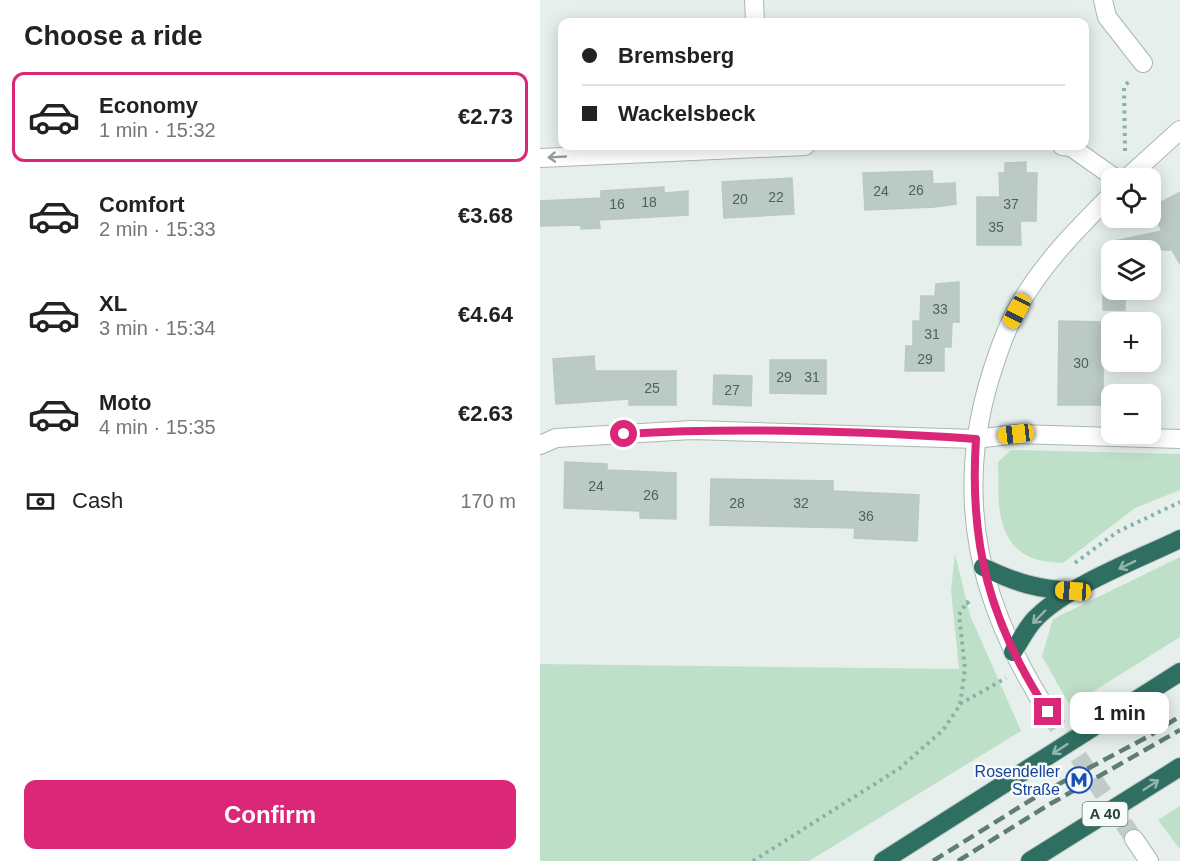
<!DOCTYPE html>
<html lang="en">
<head>
<meta charset="utf-8">
<style>
	:root { --surface:#fff; --page:#f2f2f2; --text:#222; --muted:#767676; --line:#e0e0e0; --accent:#db2777 }
	body { margin:0; font-family:Arial,sans-serif; background:var(--page); color:var(--text); height:100vh; display:flex; flex-direction:column; font-size:22px; white-space:nowrap }
	* { box-sizing:border-box; margin:0 }
	p { font-size:20px; color:var(--muted) }
	.icon { flex:none; width:33px; height:33px; fill:none; stroke:currentColor; stroke-width:2; stroke-linecap:round; stroke-linejoin:round }
	.map { position:relative; flex:1; overflow:hidden }
	.sheet { display:flex; flex-direction:column; background:var(--surface); width:540px }
	.sheet>* { flex:none }
	.guide { position:absolute; left:18px; top:18px; width:531px; height:132px; border-radius:12px; box-shadow:0 3px 15px #0003; display:grid; align-content:center; height:132px; padding:0 24px; background:var(--surface) }
	.controls { position:absolute; left:561px; top:168px; display:grid; gap:12px }
	.controls a { display:grid; place-items:center; width:60px; height:60px; border-radius:12px; background:var(--surface); box-shadow:0 3px 15px #0003; font-size:30px }
	.end { position:absolute; width:27px; height:27px; margin:-14px; border:8px solid #db2777; background:#fff; box-shadow:0 0 0 3px #fff }
	.from { border-radius:50% }
	.bubble { position:absolute; height:42px; border-radius:12px; background:var(--surface); box-shadow:0 3px 15px #0003; font-size:20px; font-weight:600; line-height:42px; text-align:center }
	.car { position:absolute; width:18px; height:36px; margin:-18px -9px; border-radius:8px; box-shadow:0 0 4px 2px #0007; background:linear-gradient(#f5c518 24%,#345 0 40%,#f5c518 0 76%,#345 0 86%,#f5c518 0) }
	.guide b { display:flex; align-items:center; gap:21px; height:57px; font-size:22px }
	.guide b+b { border-top:2px solid var(--line) }
	.guide i { width:15px; height:15px; background:var(--text) }
	ul { padding:0; list-style:none }
	li { display:flex; align-items:center; gap:18px; height:90px; margin:0 12px 9px; padding:0 12px; border:3px solid transparent; border-radius:12px }
	li div { flex:1 }
	li b { display:block; font-size:22px }
	li em { font-style:normal; font-weight:600 }
	li.on { border-color:var(--accent) }
	li>.icon { width:54px; height:54px; stroke-width:1.5 }
	h2 { padding:0 24px; font-size:27px; line-height:72px }
	.pay { display:flex; align-items:center; gap:15px; height:66px; padding:0 24px; font-size:22px }
	.pay p { margin-inline-start:auto }
	.button { display:flex; gap:12px; margin-top:auto; padding:12px 24px }
	.button a { flex:1; height:69px; border-radius:12px; background:var(--accent); color:#fff; font-size:24px; font-weight:600; line-height:69px; text-align:center }
	main { display:flex; flex:1; min-height:0 }
	.map>svg:first-child { display:block }
	.green { fill:#bfe0c8 }
	.building { fill:#bbcac4; stroke:#b8c9c2; stroke-width:1.5 }
	.lines { fill:none; stroke-linecap:round; stroke-linejoin:round }
	.minor-tunnel { stroke:#bfccc8; stroke-width:18; stroke-dasharray:18 9; stroke-linecap:butt }
	.minor-casing { stroke:#a8b8b2; stroke-width:20 }
	.highway-casing { stroke:#c2cac8; stroke-width:20 }
	.path { stroke:#86b3a5; stroke-width:4; stroke-dasharray:3 4.5; stroke-linecap:butt }
	.minor { stroke:#fff; stroke-width:18 }
	.highway { stroke:#2f6f62; stroke-width:18 }
	.rail { stroke:#5f7d75; stroke-width:4.5; stroke-dasharray:12 6; stroke-linecap:butt }
	.oneway { stroke:#92a09c }
	.oneway2 { stroke:#93b5ae }
	.route { stroke:#db2777; stroke-width:8 }
	.labels { text-anchor:middle; stroke-width:5; stroke-linejoin:round; paint-order:stroke }
	.number-label { font-size:14px; fill:#4a645c }
	.shield { fill:#f7fbf9; stroke:#637a73; stroke-width:1.5 }
	.shield-label { font-size:15px; font-weight:bold; fill:#24423a }
	.transit-label { font-size:16px; fill:#164399; stroke:#f7fbf9; text-anchor:end }
</style>
</head>
<body>
<main>
<section class="sheet">
<h2>Choose a ride</h2>
<ul>
<li class="on"><svg class="icon" aria-label="car" viewBox="0 0 24 24"><path d="M5 17H2v-5l4-1 3-4h7l3 4 3 1v5h-3M9 17h6M6 11h13"/><circle cx="7" cy="17" r="2"/><circle cx="17" cy="17" r="2"/></svg><div><b>Economy</b><p>1 min · 15:32</p></div><em>€2.73</em></li>
<li><svg class="icon" aria-label="car" viewBox="0 0 24 24"><path d="M5 17H2v-5l4-1 3-4h7l3 4 3 1v5h-3M9 17h6M6 11h13"/><circle cx="7" cy="17" r="2"/><circle cx="17" cy="17" r="2"/></svg><div><b>Comfort</b><p>2 min · 15:33</p></div><em>€3.68</em></li>
<li><svg class="icon" aria-label="car" viewBox="0 0 24 24"><path d="M5 17H2v-5l4-1 3-4h7l3 4 3 1v5h-3M9 17h6M6 11h13"/><circle cx="7" cy="17" r="2"/><circle cx="17" cy="17" r="2"/></svg><div><b>XL</b><p>3 min · 15:34</p></div><em>€4.64</em></li>
<li><svg class="icon" aria-label="car" viewBox="0 0 24 24"><path d="M5 17H2v-5l4-1 3-4h7l3 4 3 1v5h-3M9 17h6M6 11h13"/><circle cx="7" cy="17" r="2"/><circle cx="17" cy="17" r="2"/></svg><div><b>Moto</b><p>4 min · 15:35</p></div><em>€2.63</em></li>
</ul>
<div class="pay"><svg class="icon" aria-label="cash" viewBox="0 0 24 24"><path d="M3 7h18v10H3z"/><circle cx="12" cy="12" r="2"/></svg>Cash<p>170 m</p></div>
<div class="button"><a>Confirm</a></div>
</section>
<div class="map">
<svg width="640" height="861" viewBox="0 0 640 861">
	<rect width="100%" height="100%" fill="#e6efeb"/>
	<g class="green">
		<path d="M471,450L640,454V490L595,508L523,563C514,562 503,562 495,559C453,544 459,498 458,462Z"/>
		<polygon points="415,554 430,615 481,731 269,861 0,861 0,664 419,669 411,590"/>
		<polygon points="640,557 640,637 530,706 502,656 513,619"/>
		<polygon points="640,806 640,849 618,820"/>
	</g>
	<g class="building">
		<polygon points="486,162 486,173 497,173 496,221 480,221 481,245 437,245 437,197 460,197 459,173 465,173 465,163"/>
		<polygon points="392,171 393,184 415,183 416,204 394,207 325,210 323,173"/>
		<polygon points="252,178 254,214 184,218 182,182"/>
		<polygon points="124,187 124,193 148,191 148,215 59,220 60,228 41,229 41,225 0,226 0,201 61,198 61,191"/>
		<polygon points="640,192 640,264 632,250 575,250 574,241 622,231 610,208"/>
		<polygon points="419,282 419,322 412,322 411,347 404,347 404,371 365,371 366,346 373,346 373,321 380,321 381,296 395,296 396,284"/>
		<rect x="563" y="290" width="22" height="20"/>
		<polygon points="519,321 563,322 563,405 518,405"/>
		<polygon points="54,356 55,371 136,371 136,405 89,405 89,399 16,404 13,359"/>
		<polygon points="230,360 286,360 286,394 230,393"/>
		<polygon points="174,375 212,376 211,406 173,404"/>
		<polygon points="25,462 67,464 67,470 136,473 136,519 100,518 100,511 24,508"/>
		<polygon points="171,479 293,481 293,491 379,495 377,541 314,538 315,528 170,525"/>
	</g>
	<g class="lines">
		<polyline class="minor-tunnel" points="508,712 594,839"/>
		<g class="minor-casing">
			<g id="minor">
				<polyline points="214,0 215,22"/>
				<polyline points="563,0 567,17 603,63"/>
				<polyline points="522,146 531,147 575,178"/>
				<polyline points="0,158 265,146"/>
				<polyline points="587,178 640,130"/>
				<polyline points="0,445 16,438 152,430 436,439 476,434 640,439"/>
				<path d="M508,712C440,606 413,501 450,378C459,349 469,320 486,294C510,256 540,226 572,194"/>
				<polyline points="594,839 609,861"/>
			</g>
		</g>
		<g class="highway-casing">
			<g id="highway">
				<path d="M443,567C476,583 497,589 533,591"/>
				<path d="M473,652C481,640 487,626 497,617C529,585 599,559 640,539"/>
				<polyline points="343,861 640,672"/>
				<polyline points="490,861 640,767"/>
			</g>
		</g>
		<g class="path">
			<polyline points="585,151 584,87 590,80"/>
			<polyline points="535,563 577,532 640,502"/>
			<polyline points="420,704 466,678"/>
			<polyline points="213,861 360,768 403,730 420,705 425,669 419,615 427,602 431,607"/>
		</g>
		<use href="#minor" class="minor"/>
		<use href="#highway" class="highway"/>
		<g class="rail">
			<polyline points="393,861 502,793 611,735 640,716"/>
			<polyline points="418,861 510,804 640,730"/>
		</g>
	</g>
	<defs><path id="oneway-shaft" d="M-6 0H5M1.5-3L5.5 0L1.5 3" fill="none" stroke-width="1.6" stroke-linecap="round" stroke-linejoin="round" transform="scale(1.5)"/></defs>
	<use class="oneway" href="#oneway-shaft" transform="translate(17 157) rotate(177)"/>
	<g class="oneway2">
		<use href="#oneway-shaft" transform="translate(587 565) rotate(154)"/>
		<use href="#oneway-shaft" transform="translate(499 617) rotate(134)"/>
		<use href="#oneway-shaft" transform="translate(520 749) rotate(147)"/>
		<use href="#oneway-shaft" transform="translate(611 785) rotate(-33)"/>
	</g>
	<g class="lines">
		<path class="route" d="M84,434C201,427 319,431 436,439C429,545 450,623 508,712"/>
	</g>
	<defs>
		<g id="metro-ring" transform="scale(1.35)"><circle r="9.5" fill="#f7fbf9" stroke="#1a4fb4" stroke-width="1.5"/><path d="M-5.5 5V-5H-3L0 0L3-5H5.5V5H3V-.5L0 4L-3-.5V5Z" fill="#1a4fb4"/></g>
	</defs>
	<g fill-rule="evenodd">
		<use href="#metro-ring" x="539" y="780"/>
	</g>
	<g class="labels">
		<g class="number-label">
			<text x="376" y="195">26</text>
			<text x="341" y="196">24</text>
			<text x="236" y="202">22</text>
			<text x="200" y="204">20</text>
			<text x="109" y="207">18</text>
			<text x="77" y="209">16</text>
			<text x="471" y="209">37</text>
			<text x="456" y="232">35</text>
			<text x="400" y="314">33</text>
			<text x="392" y="339">31</text>
			<text x="385" y="364">29</text>
			<text x="541" y="368">30</text>
			<text x="244" y="382">29</text>
			<text x="272" y="382">31</text>
			<text x="112" y="393">25</text>
			<text x="192" y="395">27</text>
			<text x="56" y="491">24</text>
			<text x="111" y="500">26</text>
			<text x="197" y="508">28</text>
			<text x="261" y="508">32</text>
			<text x="326" y="521">36</text>
		</g>
		<rect class="shield" x="542.5" y="802" width="45" height="24" rx="4.5"/>
		<g class="shield-label">
			<text x="565" y="819">A 40</text>
		</g>
		<g class="transit-label">
			<text x="520" y="777">Rosendeller<tspan x="520" dy="18">Straße</tspan></text>
		</g>
	</g>
</svg>
<div class="controls">
<a><svg class="icon" aria-label="locate" viewBox="0 0 24 24"><circle cx="12" cy="12" r="6"/><path d="M12 2v4M12 18v4M2 12h4M18 12h4"/></svg></a>
<a><svg class="icon" aria-label="layers" viewBox="0 0 24 24"><path d="M12 4l9 5-9 5-9-5zM3 14l9 5 9-5"/></svg></a>
<a>+</a>
<a>−</a>
</div>
<i class="end from" style="left:84px;top:434px"></i>
<i class="end" style="left:508px;top:712px"></i>
<div class="bubble" style="left:530px;top:692px;width:99px">1 min</div>
<i class="car" style="left:477px;top:311px;rotate:207deg"></i>
<i class="car" style="left:476px;top:434px;rotate:263deg"></i>
<i class="car" style="left:533px;top:591px;rotate:274deg"></i>
<div class="guide">
<b><i class="from"></i>Bremsberg</b>
<b><i></i>Wackelsbeck</b>
</div>
</div>
</main>
</body>
</html>
